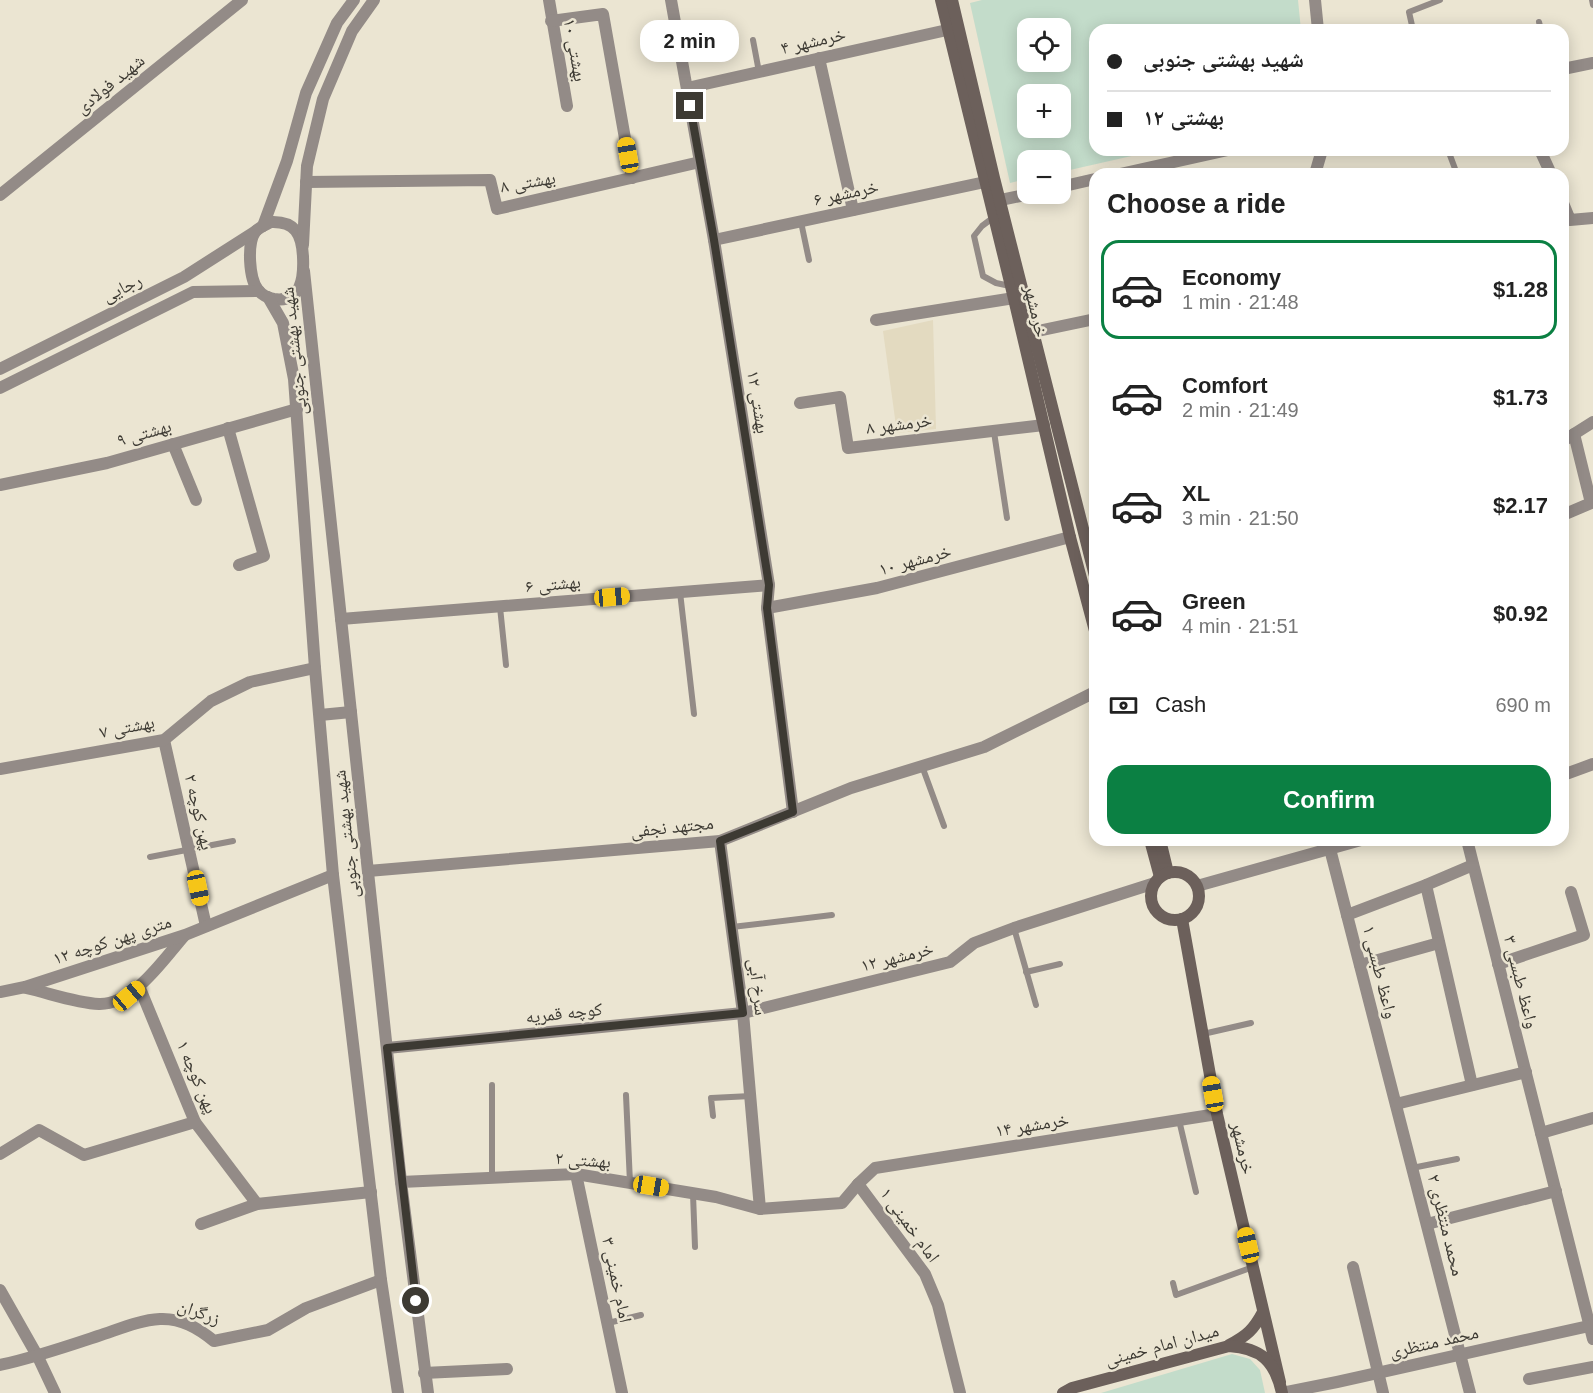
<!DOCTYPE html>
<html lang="en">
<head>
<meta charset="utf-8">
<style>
	:root { --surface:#fff; --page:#f6f6f6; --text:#222; --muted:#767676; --line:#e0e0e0; --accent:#0b8043 }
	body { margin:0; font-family:Helvetica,"Noto Naskh Arabic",sans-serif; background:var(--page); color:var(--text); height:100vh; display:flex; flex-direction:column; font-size:22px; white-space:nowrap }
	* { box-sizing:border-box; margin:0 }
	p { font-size:20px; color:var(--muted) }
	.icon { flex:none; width:33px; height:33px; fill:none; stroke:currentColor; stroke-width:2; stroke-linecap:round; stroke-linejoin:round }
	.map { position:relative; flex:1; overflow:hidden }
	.details { position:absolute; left:1089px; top:168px; width:480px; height:678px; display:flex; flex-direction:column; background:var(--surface); border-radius:18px; box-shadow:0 3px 15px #0003 }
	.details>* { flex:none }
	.hud { position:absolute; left:1089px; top:24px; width:480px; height:132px; border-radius:18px; box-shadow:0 3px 15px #0003; display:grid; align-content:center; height:132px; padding:0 18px; background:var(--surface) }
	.buttons { position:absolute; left:1017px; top:18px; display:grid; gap:12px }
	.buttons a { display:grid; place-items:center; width:54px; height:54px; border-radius:12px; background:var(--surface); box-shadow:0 3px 15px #0003; font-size:30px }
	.end { position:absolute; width:27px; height:27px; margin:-14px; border:8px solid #3d3a33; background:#fff; box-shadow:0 0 0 3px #fff }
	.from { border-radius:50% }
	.bubble { position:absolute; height:42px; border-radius:18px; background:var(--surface); box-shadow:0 3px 15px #0003; font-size:20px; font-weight:700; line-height:42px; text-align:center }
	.car { position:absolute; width:18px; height:36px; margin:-18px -9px; border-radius:8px; box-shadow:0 0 4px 2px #0007; background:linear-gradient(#f5c518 24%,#345 0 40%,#f5c518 0 76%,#345 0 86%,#f5c518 0) }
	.hud b { display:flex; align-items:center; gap:21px; height:57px; font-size:22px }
	.hud b+b { border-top:2px solid var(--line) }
	.hud i { width:15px; height:15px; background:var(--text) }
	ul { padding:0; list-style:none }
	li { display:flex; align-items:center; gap:18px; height:99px; margin:0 12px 9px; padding:0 6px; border:3px solid transparent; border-radius:18px }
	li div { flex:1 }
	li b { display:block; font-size:22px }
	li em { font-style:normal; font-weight:700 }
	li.selected { border-color:var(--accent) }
	li>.icon { width:54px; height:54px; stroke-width:1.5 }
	h2 { padding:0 18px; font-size:27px; line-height:72px }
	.pay { display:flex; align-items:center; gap:15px; height:66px; padding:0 18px; font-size:22px }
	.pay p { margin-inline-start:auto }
	.primary-button { display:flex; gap:12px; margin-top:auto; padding:12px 18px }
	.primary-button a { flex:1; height:69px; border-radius:18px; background:var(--accent); color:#fff; font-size:24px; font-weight:700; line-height:69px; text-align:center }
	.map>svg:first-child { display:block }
	.built { fill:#e3dac0 }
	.green { fill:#c3dcca; fill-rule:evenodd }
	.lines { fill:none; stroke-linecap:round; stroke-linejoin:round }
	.service { stroke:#938b87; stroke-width:6 }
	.minor { stroke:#938b87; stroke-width:12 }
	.tertiary { stroke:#938b87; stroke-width:12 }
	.secondary { stroke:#6c605b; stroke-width:12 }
	.route { stroke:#3d3a33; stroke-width:8 }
	.labels { text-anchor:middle; stroke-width:5; stroke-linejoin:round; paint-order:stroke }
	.street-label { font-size:18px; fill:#3d3a33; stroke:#ebe5d2 }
</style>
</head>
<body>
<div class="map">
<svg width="1593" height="1393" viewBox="0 0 1593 1393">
	<rect width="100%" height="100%" fill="#ebe5d2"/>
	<polygon class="built" points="933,320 936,429 897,433 883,331"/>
	<g class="green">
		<path d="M982,0H1298L1301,30H1095V150H1158L1061,172L1060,160H1028L1027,179L1010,183L970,3ZM1028,28H1060V62H1028ZM1028,94H1060V128H1028Z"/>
		<polygon points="1232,1354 1250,1359 1260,1370 1265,1393 1101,1393"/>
	</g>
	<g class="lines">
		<g class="service">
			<polyline points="1592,0 1593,5"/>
			<polyline points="1539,22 1541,30"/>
			<polyline points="1413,30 1409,12 1440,0"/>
			<polyline points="753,40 759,72"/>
			<polyline points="1448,150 1457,174"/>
			<polyline points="994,217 982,226 974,236 983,276 996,283 1010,286"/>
			<polyline points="801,222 809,260"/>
			<polyline points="994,432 1007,518"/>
			<polyline points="1563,546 1563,547"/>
			<polyline points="680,592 694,714"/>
			<polyline points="500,607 506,665"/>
			<polyline points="922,766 944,826"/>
			<polyline points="150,857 233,841"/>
			<polyline points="732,927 832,915"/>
			<polyline points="1014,928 1036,1005"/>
			<polyline points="1026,972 1060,964"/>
			<polyline points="1203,1034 1251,1023"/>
			<polyline points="626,1095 630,1183"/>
			<polyline points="713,1116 711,1098 751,1096"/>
			<polyline points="1179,1120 1196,1192"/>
			<polyline points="1412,1168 1457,1159"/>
			<polyline points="492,1178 492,1085"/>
			<polyline points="693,1194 695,1247"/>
			<polyline points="1173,1283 1176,1295 1253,1267"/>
			<polyline points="608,1323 641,1315"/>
		</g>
		<g class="minor">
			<polyline points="549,0 567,106"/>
			<polyline points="671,0 714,240 769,585 767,608 793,812"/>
			<polyline points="1315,0 1318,30"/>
			<polyline points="551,21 603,14 632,178"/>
			<polyline points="819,58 853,210"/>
			<polyline points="1563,69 1593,63"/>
			<polyline points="687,88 947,30"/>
			<polyline points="1540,150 1551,174"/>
			<polyline points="1120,174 1228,150"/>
			<polyline points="1315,174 1322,150"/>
			<polyline points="306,182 490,180 497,209 700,162"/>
			<polyline points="1060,187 1095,179"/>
			<polyline points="0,195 242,0"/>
			<polyline points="991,202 1030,194"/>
			<polyline points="1563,203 1570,220 1593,218"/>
			<polyline points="714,240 985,182"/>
			<polyline points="876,320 1014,298"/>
			<polyline points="1033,332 1095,319"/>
			<polyline points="800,403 840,397 848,448 1044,425"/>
			<polyline points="228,428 264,556 239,565"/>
			<polyline points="1563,441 1593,422"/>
			<polyline points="173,444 196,500"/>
			<polyline points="0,485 107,463 297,409"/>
			<polyline points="1563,515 1591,503 1574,434"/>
			<polyline points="767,608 877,588 1070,537"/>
			<polyline points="341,619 769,585"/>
			<polyline points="164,740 206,926"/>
			<polyline points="0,769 164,740 211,701 250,682 315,668"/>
			<polyline points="1467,840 1593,1339"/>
			<polyline points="720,841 743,1013 760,1209"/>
			<polyline points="1330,849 1470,1393"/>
			<polyline points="368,871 720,841 851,788 984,747 1095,692"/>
			<polyline points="1426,885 1472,1085"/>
			<polyline points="1347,915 1426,885 1473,865"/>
			<polyline points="1498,964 1584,935 1571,892"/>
			<polyline points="1360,965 1439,943"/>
			<polyline points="139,986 195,1122 257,1204"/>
			<path d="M26,988C49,993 76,1003 99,1004C133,1005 163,960 184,936"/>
			<polyline points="0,992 25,987 185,935 333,875"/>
			<polyline points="387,1048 743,1013 950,962 974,943 1014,928 1155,883"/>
			<polyline points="1396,1104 1526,1072"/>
			<polyline points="1541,1133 1593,1118"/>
			<polyline points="0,1154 39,1130 84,1155 195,1122"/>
			<polyline points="576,1174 622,1393"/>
			<polyline points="401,1182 576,1174 716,1197 760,1209 842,1203 858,1184 875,1168 1217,1114"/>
			<polyline points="858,1184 925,1274 938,1305 960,1393"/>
			<polyline points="201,1224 257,1204 371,1192"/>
			<polyline points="1427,1224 1556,1191"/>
			<polyline points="1353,1267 1383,1393"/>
			<polyline points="0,1290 38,1357 55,1393"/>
			<path d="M0,1365C33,1358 65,1347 98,1336C117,1330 139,1320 160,1319C181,1318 198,1328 214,1341L268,1330L306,1308L381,1280"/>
			<polyline points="424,1373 507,1369"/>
			<polyline points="1529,1379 1593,1367"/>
		</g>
		<g class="tertiary">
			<path d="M271,222C295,221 302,234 303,257C304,277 302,303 274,299C268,298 262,295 258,290C249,279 247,244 255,232C259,227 265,225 271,222Z"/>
			<polyline points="263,226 287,161 306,93 337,23 354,0"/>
			<polyline points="303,245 307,166 323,99 352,31 374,0"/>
			<polyline points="304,271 401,1182 428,1393"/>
			<polyline points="268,297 283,323 294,379 315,668 333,875 381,1280 398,1393"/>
			<polyline points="0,369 184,277 256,231"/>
			<polyline points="0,388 193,292 259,291"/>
			<polyline points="320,715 351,712"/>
			<polyline points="1563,775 1593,764"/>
			<polyline points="1197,886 1361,840"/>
			<polyline points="1282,1393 1337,1382 1593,1325"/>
		</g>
		<g class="secondary">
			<polyline points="941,0 1011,286 1070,537 1095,631"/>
			<polyline points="952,0 994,178 1095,576"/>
			<polyline points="1150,840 1160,877"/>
			<polyline points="1160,840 1168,873"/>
			<circle cx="1175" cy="896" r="24"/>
			<polyline points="1182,919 1217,1114 1280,1382"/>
			<path d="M1229,1345C1247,1336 1254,1329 1263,1312"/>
			<path d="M1063,1393L1072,1388L1229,1346C1261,1348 1275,1361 1282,1393"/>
		</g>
	</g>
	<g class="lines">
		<polyline class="route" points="416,1301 387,1048 743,1013 720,841 793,812 767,608 769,585 714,240 690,106"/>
	</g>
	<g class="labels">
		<g class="street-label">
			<text transform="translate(813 41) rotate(-13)" y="6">خرمشهر ۴</text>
			<text transform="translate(575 50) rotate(80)" y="6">بهشتی ۱۰</text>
			<text transform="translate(110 84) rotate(-39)" y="6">شهید فولادی</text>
			<text transform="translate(528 182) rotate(-10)" y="6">بهشتی ۸</text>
			<text transform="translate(846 193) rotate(-12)" y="6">خرمشهر ۶</text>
			<text transform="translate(122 288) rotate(-26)" y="6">رجایی</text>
			<text transform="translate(1036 311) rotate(77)" y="6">خرمشهر</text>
			<text transform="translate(294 351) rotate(-96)" y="6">شهید بهشتی جنوبی</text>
			<text transform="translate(758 402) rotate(81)" y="6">بهشتی ۱۲</text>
			<text transform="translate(899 424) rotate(-7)" y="6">خرمشهر ۸</text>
			<text transform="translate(144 433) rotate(-16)" y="6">بهشتی ۹</text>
			<text transform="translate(915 560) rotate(-15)" y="6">خرمشهر ۱۰</text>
			<text transform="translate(553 584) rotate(-5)" y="6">بهشتی ۶</text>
			<text transform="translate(127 727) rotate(-11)" y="6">بهشتی ۷</text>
			<text transform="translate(199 812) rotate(77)" y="6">پهن کوچه ۲</text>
			<text transform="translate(672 827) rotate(-6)" y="6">مجتهد نجفی</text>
			<text transform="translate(346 834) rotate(-96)" y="6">شهید بهشتی جنوبی</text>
			<text transform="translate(112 940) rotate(-18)" y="6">۱۲ متری پهن کوچه</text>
			<text transform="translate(897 957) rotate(-14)" y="6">خرمشهر ۱۲</text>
			<text transform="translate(1380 972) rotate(76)" y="6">واعظ طبسی ۱</text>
			<text transform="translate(1521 982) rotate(76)" y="6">واعظ طبسی ۳</text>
			<text transform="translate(758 987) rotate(83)" y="6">سرخ آبی</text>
			<text transform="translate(564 1013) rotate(-6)" y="6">کوچه قمریه</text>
			<text transform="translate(197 1077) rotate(67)" y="6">پهن کوچه ۱</text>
			<text transform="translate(1032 1125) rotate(-9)" y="6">خرمشهر ۱۴</text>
			<text transform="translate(1243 1148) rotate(77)" y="6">خرمشهر</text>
			<text transform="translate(583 1160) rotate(4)" y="6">بهشتی ۲</text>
			<text transform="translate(910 1225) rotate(54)" y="6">امام خمینی ۱</text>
			<text transform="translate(1446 1225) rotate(76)" y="6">محمد منتظری ۲</text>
			<text transform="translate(617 1280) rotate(78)" y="6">امام خمینی ۳</text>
			<text transform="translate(199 1312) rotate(20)" y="6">زرگران</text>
			<text transform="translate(1434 1342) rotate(-13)" y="6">محمد منتظری</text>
			<text transform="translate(1162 1345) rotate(-15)" y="6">میدان امام خمینی</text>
		</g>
	</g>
</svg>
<div class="buttons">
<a><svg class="icon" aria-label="locate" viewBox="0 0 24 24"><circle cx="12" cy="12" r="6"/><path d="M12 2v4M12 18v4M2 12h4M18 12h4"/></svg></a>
<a>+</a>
<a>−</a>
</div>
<i class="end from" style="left:416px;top:1301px"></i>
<i class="end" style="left:690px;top:106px"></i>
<div class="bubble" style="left:640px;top:20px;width:99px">2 min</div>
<i class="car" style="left:628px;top:155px;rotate:350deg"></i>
<i class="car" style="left:612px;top:597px;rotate:85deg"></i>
<i class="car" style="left:198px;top:888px;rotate:168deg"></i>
<i class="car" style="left:129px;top:996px;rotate:50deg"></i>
<i class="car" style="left:1213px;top:1094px;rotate:350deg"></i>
<i class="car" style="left:651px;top:1186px;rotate:99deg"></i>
<i class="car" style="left:1248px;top:1245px;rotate:347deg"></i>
<div class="hud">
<b><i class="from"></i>شهید بهشتی جنوبی</b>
<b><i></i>بهشتی ۱۲</b>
</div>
<section class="details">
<h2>Choose a ride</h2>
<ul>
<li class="selected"><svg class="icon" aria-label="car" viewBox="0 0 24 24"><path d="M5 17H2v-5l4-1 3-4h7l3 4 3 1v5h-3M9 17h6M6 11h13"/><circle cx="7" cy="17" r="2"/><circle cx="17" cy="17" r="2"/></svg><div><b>Economy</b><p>1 min · 21:48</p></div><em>$1.28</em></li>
<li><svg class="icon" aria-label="car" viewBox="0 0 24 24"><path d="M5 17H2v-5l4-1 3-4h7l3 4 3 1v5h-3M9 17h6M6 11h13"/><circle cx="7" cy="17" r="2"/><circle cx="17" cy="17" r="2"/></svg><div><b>Comfort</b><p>2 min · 21:49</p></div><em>$1.73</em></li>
<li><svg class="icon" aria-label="car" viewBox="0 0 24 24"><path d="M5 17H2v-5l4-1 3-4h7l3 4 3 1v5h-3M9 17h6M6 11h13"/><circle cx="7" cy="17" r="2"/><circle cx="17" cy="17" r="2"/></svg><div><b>XL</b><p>3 min · 21:50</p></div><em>$2.17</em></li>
<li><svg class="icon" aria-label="car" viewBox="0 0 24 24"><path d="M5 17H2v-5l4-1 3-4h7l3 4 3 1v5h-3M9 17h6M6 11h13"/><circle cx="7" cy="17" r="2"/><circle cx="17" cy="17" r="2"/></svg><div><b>Green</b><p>4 min · 21:51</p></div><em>$0.92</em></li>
</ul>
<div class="pay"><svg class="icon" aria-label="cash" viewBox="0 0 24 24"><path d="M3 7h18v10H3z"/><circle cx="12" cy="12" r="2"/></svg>Cash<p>690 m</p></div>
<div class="primary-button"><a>Confirm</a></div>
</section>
</div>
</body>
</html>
